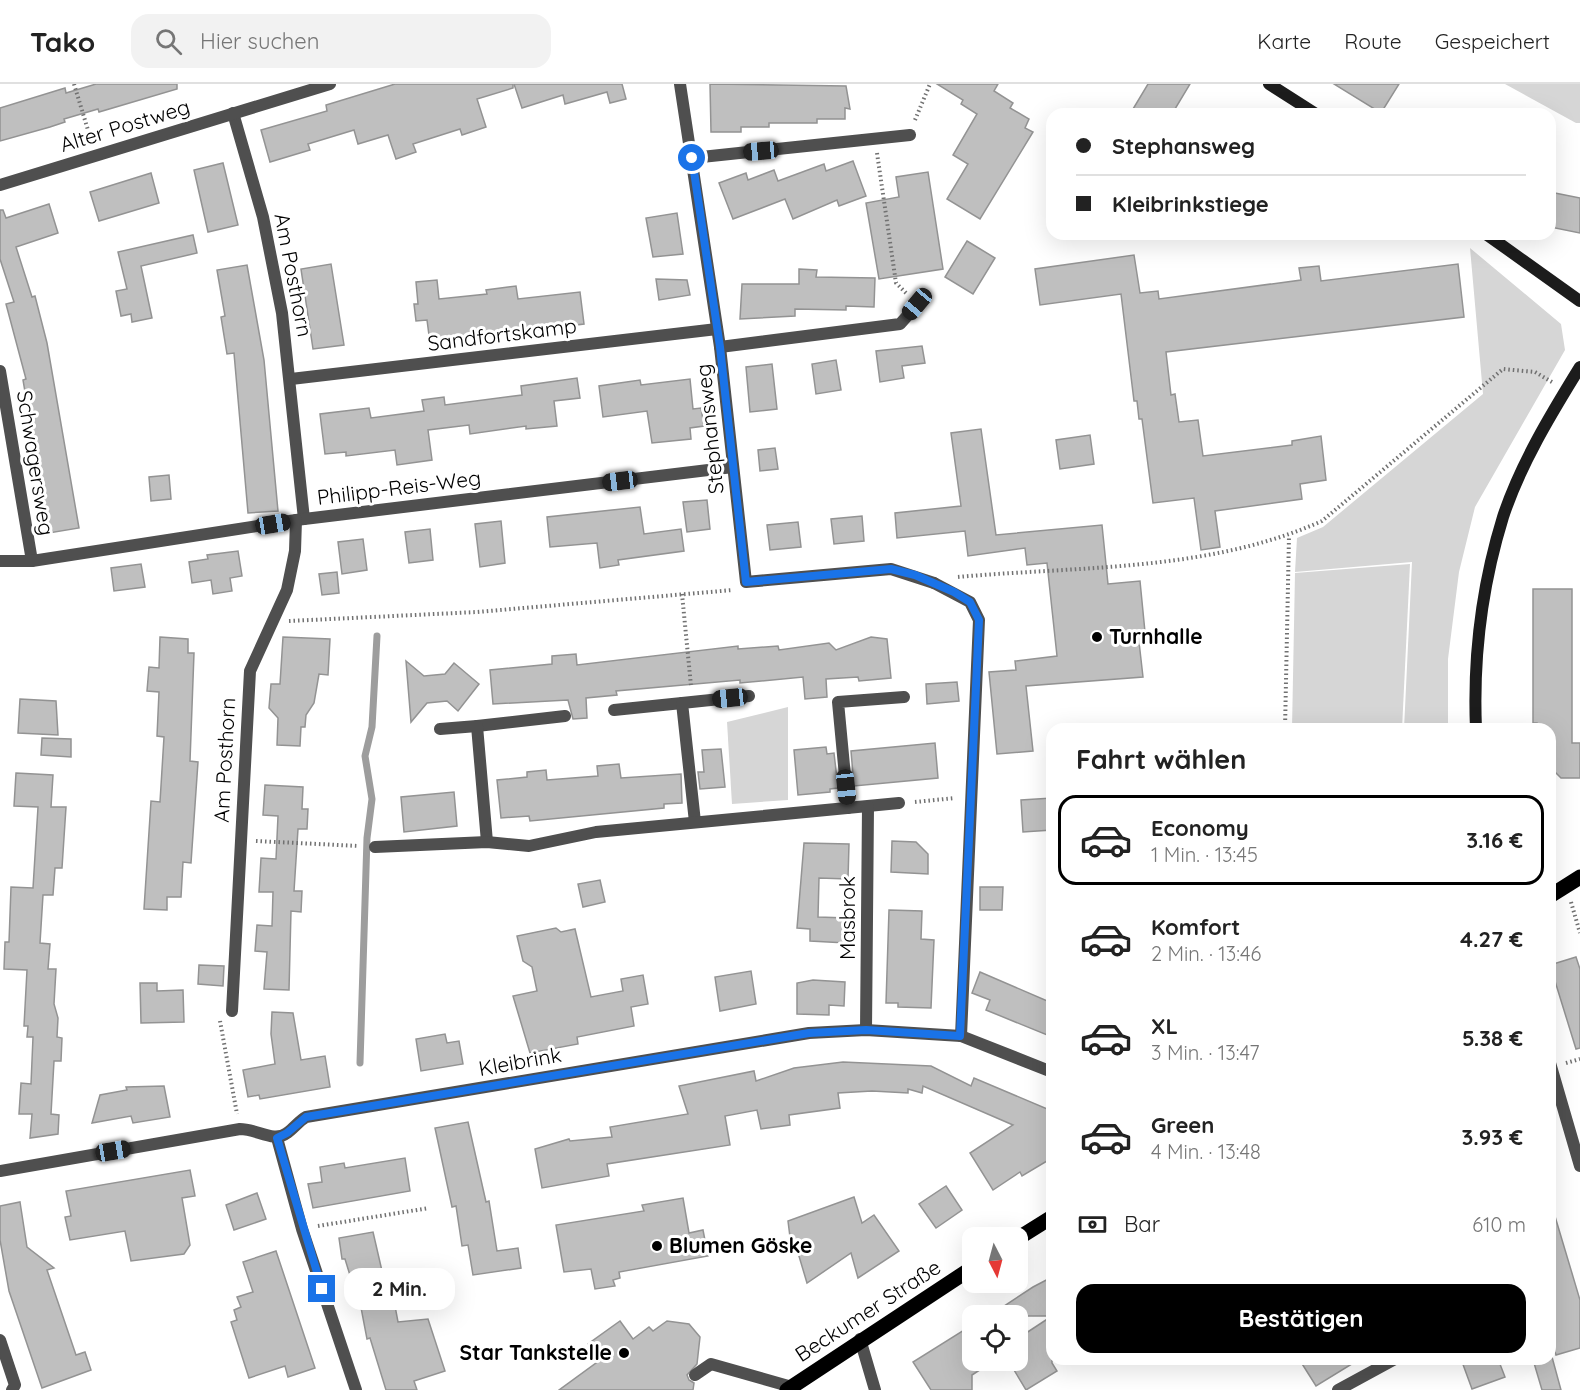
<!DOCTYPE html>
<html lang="de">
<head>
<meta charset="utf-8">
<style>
	:root { --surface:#fff; --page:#f2f2f2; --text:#222; --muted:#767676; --line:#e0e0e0; --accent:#000 }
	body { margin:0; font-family:Quicksand,sans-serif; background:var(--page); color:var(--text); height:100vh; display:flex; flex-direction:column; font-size:22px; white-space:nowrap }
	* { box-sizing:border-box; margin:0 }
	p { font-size:20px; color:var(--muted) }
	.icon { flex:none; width:33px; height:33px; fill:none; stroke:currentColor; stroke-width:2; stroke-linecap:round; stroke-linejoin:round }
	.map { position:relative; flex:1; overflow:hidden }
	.drawer { position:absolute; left:1046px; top:639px; width:510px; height:642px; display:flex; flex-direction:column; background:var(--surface); border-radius:18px; box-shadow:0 6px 24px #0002 }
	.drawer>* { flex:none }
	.top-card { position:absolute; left:1046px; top:24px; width:510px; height:132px; border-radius:18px; box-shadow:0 6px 24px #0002; display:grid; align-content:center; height:132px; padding:0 30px; background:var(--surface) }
	.needle { width:39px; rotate:174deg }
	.buttons { position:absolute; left:962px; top:1143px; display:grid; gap:12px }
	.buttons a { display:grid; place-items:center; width:66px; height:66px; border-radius:12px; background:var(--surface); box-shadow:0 6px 24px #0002; font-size:30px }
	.end { position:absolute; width:27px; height:27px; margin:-14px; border:8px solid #1a73e8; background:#fff; box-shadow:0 0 0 3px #fff }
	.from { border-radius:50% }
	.bubble { position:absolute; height:42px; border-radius:18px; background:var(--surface); box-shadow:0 6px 24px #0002; font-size:20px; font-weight:700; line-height:42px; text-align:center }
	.car { position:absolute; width:18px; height:36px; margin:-18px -9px; border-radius:8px; box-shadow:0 0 4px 2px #0007; background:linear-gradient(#222 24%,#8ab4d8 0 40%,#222 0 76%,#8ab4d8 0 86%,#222 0) }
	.top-card b { display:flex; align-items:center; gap:21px; height:57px; font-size:22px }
	.top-card b+b { border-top:2px solid var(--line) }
	.top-card i { width:15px; height:15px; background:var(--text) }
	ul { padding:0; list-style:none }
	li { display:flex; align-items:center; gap:18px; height:90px; margin:0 12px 9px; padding:0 18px; border:3px solid transparent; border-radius:18px }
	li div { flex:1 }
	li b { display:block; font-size:22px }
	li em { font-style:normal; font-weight:700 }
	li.selected { border-color:var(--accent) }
	li>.icon { width:54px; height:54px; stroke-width:1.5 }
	h2 { padding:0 30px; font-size:27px; line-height:72px }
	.pay { display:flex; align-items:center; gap:15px; height:66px; padding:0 30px; font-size:22px }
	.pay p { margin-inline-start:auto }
	.primary-button { display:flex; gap:12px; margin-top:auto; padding:12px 30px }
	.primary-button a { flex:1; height:69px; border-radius:18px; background:var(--accent); color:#fff; font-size:24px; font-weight:700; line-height:69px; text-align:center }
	header { display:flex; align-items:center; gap:36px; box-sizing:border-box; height:84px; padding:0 30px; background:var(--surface); border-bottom:2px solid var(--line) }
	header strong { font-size:28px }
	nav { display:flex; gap:33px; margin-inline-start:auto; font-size:21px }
	.search { width:420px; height:54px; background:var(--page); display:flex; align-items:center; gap:15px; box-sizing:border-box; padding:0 21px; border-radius:18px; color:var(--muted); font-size:22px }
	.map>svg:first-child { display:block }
	.green { fill:#d6d6d6 }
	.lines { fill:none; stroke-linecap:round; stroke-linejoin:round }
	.stream { stroke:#9d9d9d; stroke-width:7 }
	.building { fill:#bfbfbf; stroke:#939393; stroke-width:1.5 }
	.path { stroke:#717171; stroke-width:4; stroke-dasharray:1.5 3; stroke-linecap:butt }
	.lane { stroke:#4f4f4f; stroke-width:12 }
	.street { stroke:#4f4f4f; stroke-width:12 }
	.secondary { stroke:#1c1c1c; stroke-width:12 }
	.primary { stroke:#000; stroke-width:15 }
	.route { stroke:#1a73e8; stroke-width:8 }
	.poi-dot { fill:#000; stroke:#fff; stroke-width:2 }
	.labels { text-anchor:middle; stroke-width:6; stroke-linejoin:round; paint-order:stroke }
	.street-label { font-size:21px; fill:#000; stroke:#fff }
	.poi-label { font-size:21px; font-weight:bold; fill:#000; stroke:#fff; text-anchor:start }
</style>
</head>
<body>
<header>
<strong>Tako</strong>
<div class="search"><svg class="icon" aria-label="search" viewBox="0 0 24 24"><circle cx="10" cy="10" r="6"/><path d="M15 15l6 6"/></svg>Hier suchen</div>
<nav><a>Karte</a><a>Route</a><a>Gespeichert</a></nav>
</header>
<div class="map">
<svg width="1580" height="1306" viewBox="0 0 1580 1306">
	<rect width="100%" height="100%" fill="#fff"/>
	<g class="green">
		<polygon points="1505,0 1580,0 1580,39 1576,39"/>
		<polygon points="1470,164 1561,240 1565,266 1475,423 1459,488 1448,575 1448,645 1404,645 1412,478 1295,488 1297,454 1323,443 1483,310"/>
		<polygon points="1410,480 1402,645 1292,645 1295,489"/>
		<polygon points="788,623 788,716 732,720 727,638"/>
	</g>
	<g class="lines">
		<polyline class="stream" points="360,979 367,754 372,715 365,672 372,643 377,552"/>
	</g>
	<g class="building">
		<polygon points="96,0 177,0 177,5 99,28 98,25 64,35 65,38 50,43 0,57 0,24 65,4 66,9"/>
		<polygon points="395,0 513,0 513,4 477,15 486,43 462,51 460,45 413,60 416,68 396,75 388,51 358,60 354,46 308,60 310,66 270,78 261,46 327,27 326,21"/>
		<polygon points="514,0 622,0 626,15 610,19 607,8 565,20 563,11 522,24"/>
		<polygon points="710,0 846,2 850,25 845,24 845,35 817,35 817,39 769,39 769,43 741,43 741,48 711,48"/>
		<polygon points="937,0 998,0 994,7 1013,19 1010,24 1029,35 1025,44 1033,48 980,135 947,115 968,80 953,71 977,30 961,20 963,16"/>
		<polygon points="1148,0 1190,0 1172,30 1130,30"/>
		<polygon points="1334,0 1399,0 1381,29"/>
		<polygon points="853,77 866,112 839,122 837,116 793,135 785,115 733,135 719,99 746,89 748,96 774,86 778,97 824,80 826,87"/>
		<polygon points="223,79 238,141 208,148 194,86"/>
		<polygon points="928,88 943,185 879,195 866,119 899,113 896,93"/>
		<polygon points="151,89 159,119 99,137 90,108"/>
		<polygon points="1550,108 1580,114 1580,149 1550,143"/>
		<polygon points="49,120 58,149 16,163 32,213 35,212 47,259 79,444 49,449 23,296 26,295 6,220 14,218 0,175 0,126 3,126 6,134"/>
		<polygon points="677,129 683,170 653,173 646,134"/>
		<polygon points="193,151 197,169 141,182 152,234 132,238 131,230 121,232 116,207 127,205 118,168"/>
		<polygon points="967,157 995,174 973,210 945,193"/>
		<polygon points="1134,171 1140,209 1158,207 1159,215 1301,196 1299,184 1319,182 1321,197 1458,180 1464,233 1166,268 1171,311 1175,310 1179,338 1198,336 1203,372 1292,361 1292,357 1321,352 1326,396 1300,400 1302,415 1215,427 1220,463 1201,466 1194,414 1153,419 1142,335 1139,335 1137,317 1134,317 1121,210 1040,221 1035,185"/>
		<polygon points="331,180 344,261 313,265 301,185"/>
		<polygon points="247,181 264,276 278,427 248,429 234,269 227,270 221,233 225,232 217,186"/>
		<polygon points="799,185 817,186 816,193 875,194 874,223 846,222 846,226 795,225 795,232 740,235 742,200 799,200"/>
		<polygon points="656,195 687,196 690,211 659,216"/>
		<polygon points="437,196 439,215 487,210 486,206 516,202 518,215 580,208 584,240 430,259 427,236 416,237 414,220 418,220 416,198"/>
		<polygon points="922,262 925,279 902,282 904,294 880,298 876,267"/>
		<polygon points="836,276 841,306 816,310 812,280"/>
		<polygon points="772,280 777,325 750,328 746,283"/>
		<polygon points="577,294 580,314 554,317 557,342 526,345 526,342 470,350 469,341 428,346 432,376 397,381 395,366 346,372 346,368 325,370 320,330 369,324 371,334 424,327 422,316 444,313 445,321 522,311 521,302"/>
		<polygon points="690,295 693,325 701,324 704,342 690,344 691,355 652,359 647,327 603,333 599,302 640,296 641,301"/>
		<polygon points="981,345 996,451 1102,441 1108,500 1140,497 1145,548 1138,549 1143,593 1026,602 1033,667 997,670 989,588 1016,586 1015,577 1057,572 1047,479 1027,481 1025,464 968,472 965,447 897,454 895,429 961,422 951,349"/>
		<polygon points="1090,351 1094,380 1060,385 1056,356"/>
		<polygon points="775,364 778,385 760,387 758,366"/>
		<polygon points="169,391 171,415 151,417 149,393"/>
		<polygon points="707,416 710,445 687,448 683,418"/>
		<polygon points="640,423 644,450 681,445 684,467 618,476 619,481 600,484 597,459 550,463 547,433"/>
		<polygon points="862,432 864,457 834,460 831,435"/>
		<polygon points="501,437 505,479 480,483 475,440"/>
		<polygon points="798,438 801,463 770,466 767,441"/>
		<polygon points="430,445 433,476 409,479 405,448"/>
		<polygon points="363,455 367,486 342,490 338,458"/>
		<polygon points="238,467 242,492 230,494 232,507 213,510 211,496 192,499 189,478 208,475 207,471"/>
		<polygon points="141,480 145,503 114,507 111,484"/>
		<polygon points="337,488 339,509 322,511 319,490"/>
		<polygon points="1533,505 1572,505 1572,659 1580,659 1580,694 1561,694 1550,683 1550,645 1537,645 1537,639 1533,639"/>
		<polygon points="160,553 188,555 188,569 194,569 190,677 198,678 191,779 183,778 181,813 167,813 167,826 144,825 151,717 160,718 164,653 157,652 159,608 147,607 149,583 159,584"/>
		<polygon points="283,553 330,555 328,591 319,590 314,619 306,631 305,643 301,643 300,662 277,661 278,634 269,624 271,600 280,600"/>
		<polygon points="871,553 887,555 891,594 859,597 858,593 826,595 827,613 805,615 803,593 740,599 740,596 616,607 617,611 586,614 587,634 573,635 568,616 493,620 490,586 552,580 552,572 576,570 577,581 738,562 738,565 778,562 779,566 829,559 836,566"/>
		<polygon points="406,577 424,592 445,590 454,579 479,600 458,627 447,617 427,619 411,638"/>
		<polygon points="957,598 959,617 927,620 926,600"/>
		<polygon points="20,615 56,617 58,651 18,649"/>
		<polygon points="42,654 71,655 71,673 41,671"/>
		<polygon points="935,659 938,694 854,702 851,667"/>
		<polygon points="826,663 827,670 834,669 838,704 830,705 830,708 798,711 794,666"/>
		<polygon points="721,665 725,703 700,705 698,688 704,688 702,666"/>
		<polygon points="619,680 621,694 681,690 682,719 664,720 664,724 530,737 529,732 501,734 497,696 527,693 527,688 546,686 547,696 598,692 597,682"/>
		<polygon points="16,689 53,691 51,723 66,723 62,784 55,784 53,811 43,811 40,859 50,860 48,885 56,885 54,920 58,934 57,953 62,954 61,977 54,977 51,1030 59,1031 58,1050 30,1054 32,1030 19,1030 21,999 31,1000 33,953 27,953 28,942 24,942 27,886 4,885 5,858 9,858 11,803 33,804 38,723 14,722"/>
		<polygon points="265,701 303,703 302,725 308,725 307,745 298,745 294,807 302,807 301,828 291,827 289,906 264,905 267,868 255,867 257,841 272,842 273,808 259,808 261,774 276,775 278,732 263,731"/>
		<polygon points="454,708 457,742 404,748 401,713"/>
		<polygon points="1052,714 1052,746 1023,748 1021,716"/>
		<polygon points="892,757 916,758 928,770 928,790 891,788"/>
		<polygon points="804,759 849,760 848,795 819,794 818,833 847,834 846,859 810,857 810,845 797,844"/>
		<polygon points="600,796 605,818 583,823 578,800"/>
		<polygon points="980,803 1003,803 1002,826 980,826"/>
		<polygon points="889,826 922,827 921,855 934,856 931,924 898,923 898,919 886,919"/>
		<polygon points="556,844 561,848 575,845 591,913 623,907 621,895 643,891 648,920 631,923 634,942 577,953 578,960 530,969 513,912 537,907 532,883 523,877 517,852"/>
		<polygon points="1576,873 1580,885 1580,964 1576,965 1550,881"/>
		<polygon points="199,881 224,882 223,902 198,900"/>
		<polygon points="751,887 756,920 720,927 715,893"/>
		<polygon points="980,888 1052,919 1052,953 986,926 990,916 972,909"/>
		<polygon points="813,896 845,898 844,922 829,921 829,931 797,930 797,899"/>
		<polygon points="140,899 157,899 157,907 183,906 184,938 141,939"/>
		<polygon points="272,928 293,929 301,976 325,972 330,1003 260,1015 259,1011 248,1013 243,986 275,980 271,950"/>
		<polygon points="445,950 447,959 459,957 463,980 421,987 416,955"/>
		<polygon points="843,978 931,982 971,1002 974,994 1052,1027 1052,1074 1022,1092 1020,1088 993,1106 970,1069 1013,1041 923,1002 922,1009 908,1005 908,1009 872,1007 838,1009 840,1024 789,1031 790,1041 761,1045 757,1026 725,1032 730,1061 607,1080 609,1092 542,1104 535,1065 569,1055 570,1057 612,1053 610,1043 688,1030 679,1002 754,987 756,997 794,984"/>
		<polygon points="164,1002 170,1033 133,1039 131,1032 92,1039 100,1011 127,1006 126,1003"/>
		<polygon points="468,1038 486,1118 489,1117 497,1167 518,1164 521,1184 473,1191 468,1161 462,1162 456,1122 452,1123 435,1044"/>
		<polygon points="405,1074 410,1107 313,1124 308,1100 322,1098 320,1083 344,1079 345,1084"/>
		<polygon points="190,1086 195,1112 182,1114 190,1161 184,1170 131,1177 125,1147 70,1156 65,1133 71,1132 66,1107"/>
		<polygon points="946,1102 962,1126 936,1144 919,1120"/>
		<polygon points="257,1109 266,1135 234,1146 226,1121"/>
		<polygon points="854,1113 862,1139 874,1131 899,1167 858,1194 851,1169 807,1199 793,1152 790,1153 788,1137"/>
		<polygon points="683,1114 689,1149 703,1146 708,1172 619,1188 620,1194 613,1196 615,1202 595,1205 591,1185 564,1188 556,1141 644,1127 642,1121"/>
		<polygon points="20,1118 27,1163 54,1184 47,1186 76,1271 85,1268 91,1286 42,1304 9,1207 0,1156 0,1122"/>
		<polygon points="1554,1129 1580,1216 1580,1264 1556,1271 1550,1249 1550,1130"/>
		<polygon points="373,1148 382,1187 386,1187 389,1206 392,1206 398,1238 428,1235 445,1287 414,1297 417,1306 386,1306 370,1254 367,1255 359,1213 357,1214 345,1175 342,1175 339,1154"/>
		<polygon points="276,1167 315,1284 288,1293 285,1282 249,1294 231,1238 237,1236 234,1226 241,1223 237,1213 253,1208 243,1178"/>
		<polygon points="1052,1193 1052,1232 989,1232 1033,1203"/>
		<polygon points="1052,1232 1052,1279 1057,1287 1026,1306 1008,1276 1017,1276 1017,1255"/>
		<polygon points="620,1237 633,1255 649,1243 653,1247 667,1237 689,1240 700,1253 697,1280 687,1291 689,1296 694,1299 693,1306 559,1306 600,1276 588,1260"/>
		<polygon points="972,1241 972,1276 995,1276 972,1291 972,1306 931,1306 913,1278"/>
		<polygon points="1552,1273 1561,1306 1542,1306 1534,1279"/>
		<polygon points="1299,1275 1360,1275 1316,1302"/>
		<polygon points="1461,1275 1498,1275 1505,1293 1472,1305"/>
	</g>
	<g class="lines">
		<g class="path">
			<polyline points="74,0 91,56"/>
			<polyline points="915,36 930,0"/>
			<polyline points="877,69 896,199 906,209"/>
			<path d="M958,493C1080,482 1207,488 1322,437L1503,285L1535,288L1552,298"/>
			<polyline points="682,510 691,602"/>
			<polyline points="289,537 477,528 733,506"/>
			<polyline points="1285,645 1289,452"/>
			<polyline points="915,718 955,714"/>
			<polyline points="256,757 359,762"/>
			<polyline points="1571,818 1580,849"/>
			<polyline points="220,937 237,1030"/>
			<polyline points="1566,979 1580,975"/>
			<polyline points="318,1142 429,1124"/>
		</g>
		<g class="lane">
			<polyline points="934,499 970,518 979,536 961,952"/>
			<polyline points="695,1291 711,1280 792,1303"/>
		</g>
		<g class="street">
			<polyline points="680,0 720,263 746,498 891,485 934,499"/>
			<polyline points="233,29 263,133 282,229 304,435"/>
			<polyline points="692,74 910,51"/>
			<polyline points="0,101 330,0"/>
			<polyline points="720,263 900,240 917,221"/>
			<polyline points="0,287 32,477"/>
			<polyline points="291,295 717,245"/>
			<polyline points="0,477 32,477 296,436 733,383"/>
			<polyline points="614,626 682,619"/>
			<polyline points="477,642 565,632"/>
			<polyline points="440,645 477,642 487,758"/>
			<polyline points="848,724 838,618 904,613"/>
			<polyline points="695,738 682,619 749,612"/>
			<polyline points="375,763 487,758 529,762 596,748 899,719"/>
			<polyline points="232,927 250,587 287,506 295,467 296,436"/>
			<polyline points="866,946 868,723"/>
			<polyline points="1550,979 1580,1082"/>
			<polyline points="277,1054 302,1145 356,1306"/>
			<path d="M0,1087L240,1045C257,1045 274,1059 287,1049C294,1044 299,1037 306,1033L809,949L866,946L961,952L1052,988"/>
			<polyline points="860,1255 875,1306"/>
			<polyline points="0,1256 15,1301 12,1306"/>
			<polyline points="1338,1306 1395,1275"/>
		</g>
		<g class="secondary">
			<polyline points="1269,0 1316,30"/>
			<polyline points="1486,150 1580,217"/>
			<path d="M1476,645C1473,574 1482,501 1503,433C1520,381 1551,330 1580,283"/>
		</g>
		<g class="primary">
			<polyline points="1550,812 1580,793"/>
			<polyline points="1017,1155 1052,1133"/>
			<polyline points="787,1306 972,1184"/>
		</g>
	</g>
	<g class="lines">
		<polyline class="route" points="322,1205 277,1054 287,1049 306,1033 809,949 866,946 960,952 979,536 970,518 954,508 915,491 891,485 746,498 720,263 692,74"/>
	</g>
	<g class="poi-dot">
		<circle cx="1097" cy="553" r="6"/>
		<circle cx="657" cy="1162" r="6"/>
		<circle cx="624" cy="1269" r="6"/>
	</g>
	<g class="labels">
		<g class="street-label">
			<text transform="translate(125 42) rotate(-17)" y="7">Alter Postweg</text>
			<text transform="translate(293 191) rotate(79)" y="7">Am Posthorn</text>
			<text transform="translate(502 251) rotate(-7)" y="7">Sandfortskamp</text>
			<text transform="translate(710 345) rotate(-96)" y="7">Stephansweg</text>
			<text transform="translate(35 379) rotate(81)" y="7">Schwagersweg</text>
			<text transform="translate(399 404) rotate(-7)" y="7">Philipp-Reis-Weg</text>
			<text transform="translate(225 676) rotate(-87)" y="7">Am Posthorn</text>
			<text transform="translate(848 834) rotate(-90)" y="7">Masbrok</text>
			<text transform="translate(520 978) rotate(-10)" y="7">Kleibrink</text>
			<text transform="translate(868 1227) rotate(-33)" y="7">Beckumer Straße</text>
		</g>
		<g class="poi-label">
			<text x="1109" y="560">Turnhalle</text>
			<text x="669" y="1169">Blumen Göske</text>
			<text x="612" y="1276" text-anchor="end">Star Tankstelle</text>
		</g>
	</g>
</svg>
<div class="buttons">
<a><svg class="needle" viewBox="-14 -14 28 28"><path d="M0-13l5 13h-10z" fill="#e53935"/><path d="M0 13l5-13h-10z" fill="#767676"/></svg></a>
<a><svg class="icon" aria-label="locate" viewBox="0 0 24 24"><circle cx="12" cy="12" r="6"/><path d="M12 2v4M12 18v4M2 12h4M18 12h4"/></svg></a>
</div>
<i class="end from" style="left:692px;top:74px"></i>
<i class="end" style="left:322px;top:1205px"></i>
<div class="bubble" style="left:344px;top:1184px;width:111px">2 Min.</div>
<i class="car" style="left:761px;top:67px;rotate:265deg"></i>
<i class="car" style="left:917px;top:220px;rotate:220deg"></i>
<i class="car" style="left:620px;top:397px;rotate:263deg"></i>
<i class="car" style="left:273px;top:440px;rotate:81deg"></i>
<i class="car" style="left:730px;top:614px;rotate:264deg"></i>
<i class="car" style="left:846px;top:703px;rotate:174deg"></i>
<i class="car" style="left:113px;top:1067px;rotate:80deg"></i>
<div class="top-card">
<b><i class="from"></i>Stephansweg</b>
<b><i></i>Kleibrinkstiege</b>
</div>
<section class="drawer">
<h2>Fahrt wählen</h2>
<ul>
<li class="selected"><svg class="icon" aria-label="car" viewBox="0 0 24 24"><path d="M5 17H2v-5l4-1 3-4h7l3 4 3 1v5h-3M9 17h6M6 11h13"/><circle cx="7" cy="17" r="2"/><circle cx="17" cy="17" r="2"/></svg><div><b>Economy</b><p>1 Min. · 13:45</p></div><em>3.16 €</em></li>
<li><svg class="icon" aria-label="car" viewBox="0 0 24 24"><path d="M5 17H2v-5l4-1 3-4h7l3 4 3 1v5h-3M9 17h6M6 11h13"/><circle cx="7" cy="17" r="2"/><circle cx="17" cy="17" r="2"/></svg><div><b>Komfort</b><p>2 Min. · 13:46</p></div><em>4.27 €</em></li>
<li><svg class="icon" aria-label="car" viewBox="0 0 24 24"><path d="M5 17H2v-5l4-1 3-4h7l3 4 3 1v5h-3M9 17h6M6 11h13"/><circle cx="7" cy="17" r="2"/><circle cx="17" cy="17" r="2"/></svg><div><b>XL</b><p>3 Min. · 13:47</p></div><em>5.38 €</em></li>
<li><svg class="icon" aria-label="car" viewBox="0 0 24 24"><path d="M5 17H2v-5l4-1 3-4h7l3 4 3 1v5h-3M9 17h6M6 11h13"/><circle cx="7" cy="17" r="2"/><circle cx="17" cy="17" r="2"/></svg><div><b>Green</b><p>4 Min. · 13:48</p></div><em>3.93 €</em></li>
</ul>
<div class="pay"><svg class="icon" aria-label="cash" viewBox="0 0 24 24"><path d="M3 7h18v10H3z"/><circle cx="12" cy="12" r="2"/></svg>Bar<p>610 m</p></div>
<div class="primary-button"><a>Bestätigen</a></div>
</section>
</div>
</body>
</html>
